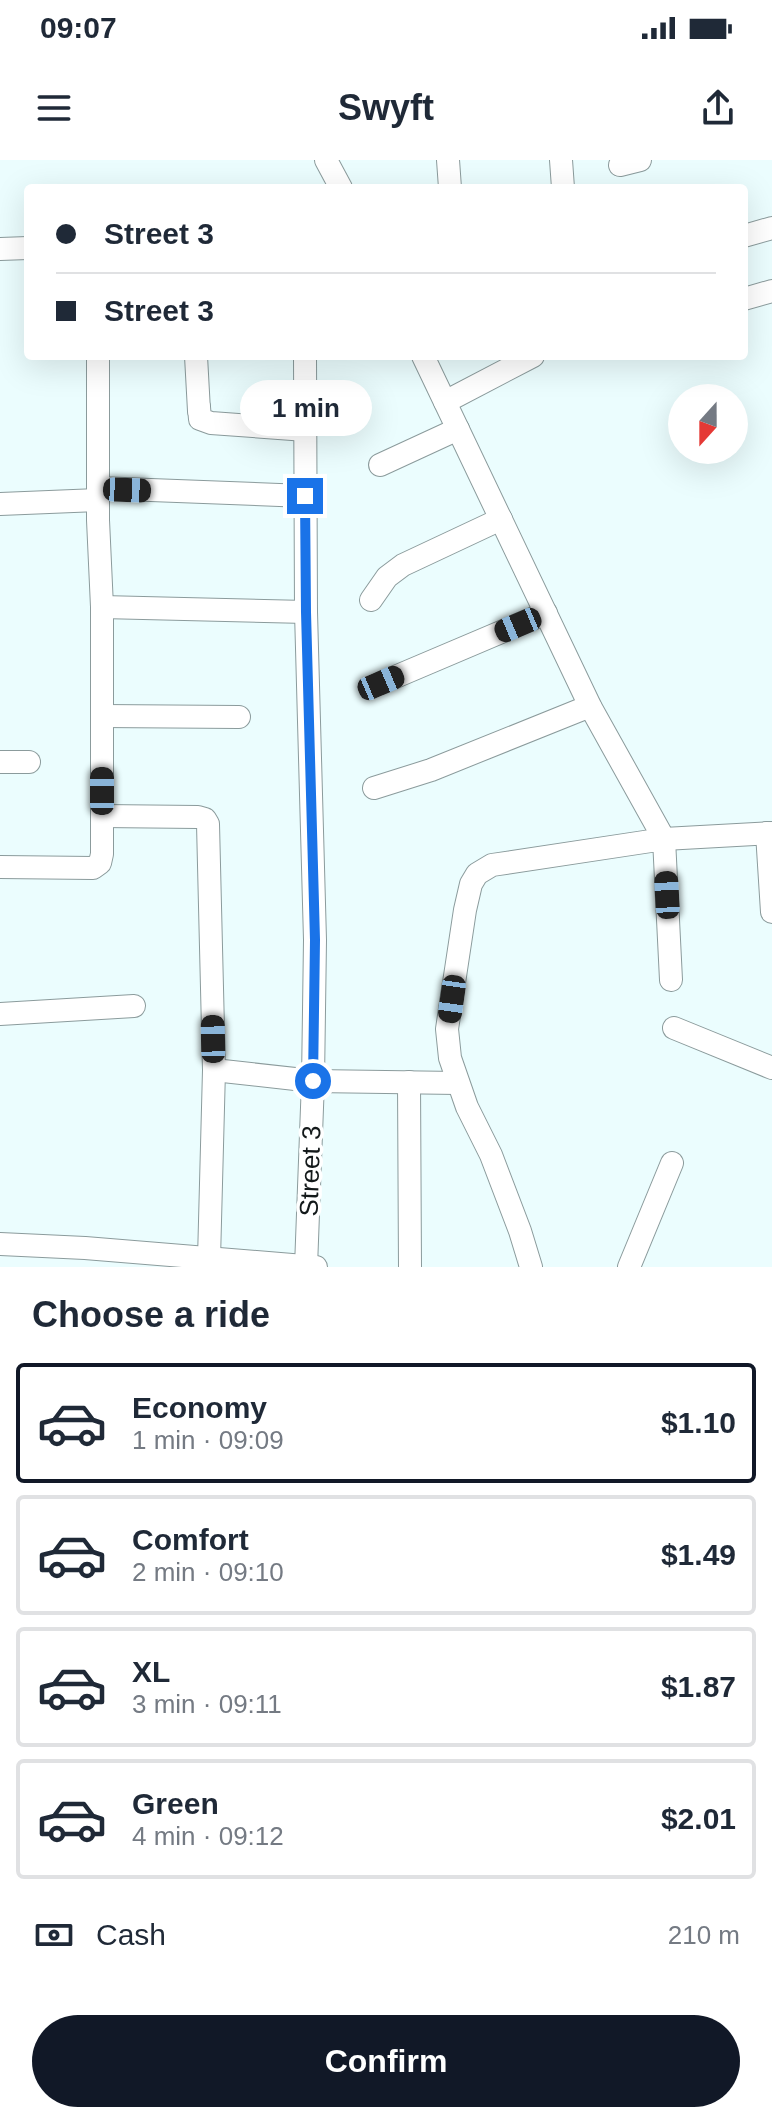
<!DOCTYPE html>
<html lang="en">
<head>
<meta charset="utf-8">
<style>
	:root { --surface:#fff; --page:#f6f6f7; --text:#1f2937; --muted:#747a83; --line:#e0e1e3; --accent:#111827 }
	body { margin:0; font-family:Helvetica,sans-serif; background:var(--page); color:var(--text); height:100vh; display:flex; flex-direction:column; font-size:30px; white-space:nowrap }
	* { box-sizing:border-box; margin:0 }
	p { font-size:26px; color:var(--muted) }
	.icon { flex:none; width:44px; height:44px; fill:none; stroke:currentColor; stroke-width:2; stroke-linecap:round; stroke-linejoin:round }
	.map { position:relative; height:1107px; overflow:hidden }
	.panel { display:flex; flex-direction:column; background:var(--surface); flex:1 }
	.panel>* { flex:none }
	.guide { position:absolute; left:24px; top:24px; width:724px; height:176px; border-radius:8px; box-shadow:0 8px 32px #0002; display:grid; align-content:center; height:176px; padding:0 32px; background:var(--surface) }
	.needle { width:52px; rotate:201deg }
	.buttons { position:absolute; left:668px; top:224px; display:grid; gap:16px }
	.buttons a { display:grid; place-items:center; width:80px; height:80px; border-radius:50%; background:var(--surface); box-shadow:0 8px 32px #0002; font-size:40px }
	.end { position:absolute; width:36px; height:36px; margin:-18px; border:10px solid #1a73e8; background:#fff; box-shadow:0 0 0 4px #fff }
	.from { border-radius:50% }
	.bubble { position:absolute; height:56px; border-radius:28px; background:var(--surface); box-shadow:0 8px 32px #0002; font-size:26px; font-weight:700; line-height:56px; text-align:center }
	.car { position:absolute; width:24px; height:48px; margin:-24px -12px; border-radius:10px; box-shadow:0 0 6px 2px #0007; background:linear-gradient(#222 24%,#8ab4d8 0 40%,#222 0 76%,#8ab4d8 0 86%,#222 0) }
	.guide b { display:flex; align-items:center; gap:28px; height:76px; font-size:30px }
	.guide b+b { border-top:2px solid var(--line) }
	.guide i { width:20px; height:20px; background:var(--text) }
	ul { padding:0; list-style:none }
	li { display:flex; align-items:center; gap:24px; height:120px; margin:0 16px 12px; padding:0 16px; border:4px solid var(--line); border-radius:8px }
	li div { flex:1 }
	li b { display:block; font-size:30px }
	li em { font-style:normal; font-weight:700 }
	li.active { border-color:var(--accent) }
	li>.icon { width:72px; height:72px; stroke-width:1.5 }
	h2 { padding:0 32px; font-size:36px; line-height:96px }
	.pay { display:flex; align-items:center; gap:20px; height:88px; padding:0 32px; font-size:30px }
	.pay p { margin-inline-start:auto }
	.button { display:flex; gap:16px; margin-top:auto; padding:16px 32px }
	.button a { flex:1; height:92px; border-radius:48px; background:var(--accent); color:#fff; font-size:32px; font-weight:700; line-height:92px; text-align:center }
	.status { display:flex; justify-content:space-between; align-items:center; height:56px; padding:0 40px; background:var(--surface); direction:ltr }
	.status svg { height:22px; fill:currentColor }
	header { display:flex; justify-content:space-between; align-items:center; height:104px; padding:0 32px; background:var(--surface); font-size:36px; font-weight:700 }
	.map>svg:first-child { display:block }
	.lines { fill:none; stroke-linecap:round; stroke-linejoin:round }
	.street-casing { stroke:#8b9b9c; stroke-width:24 }
	.street { stroke:#fff; stroke-width:22 }
	.route { stroke:#1a73e8; stroke-width:10 }
	.labels { text-anchor:middle; stroke-width:7; stroke-linejoin:round; paint-order:stroke }
	.street-label { font-size:26px; fill:#13191a; stroke:#fff }
</style>
</head>
<body>
<div class="status"><b>09:07</b><svg viewBox="0 0 49 12"><path d="M0 12V9h3v3zM5 12V6h3v6zM10 12V3h3v9zM15 12V0h3v12zM26 1h20v11H26zM47 4h2v5h-2z"/></svg></div>
<header><svg class="icon" aria-label="menu" viewBox="0 0 24 24"><path d="M4 6h16M4 12h16M4 18h16"/></svg>Swyft<svg class="icon" aria-label="share" viewBox="0 0 24 24"><path d="M12 15V3M7 8l5-5 5 5M5 13v7h14v-7"/></svg></header>
<div class="map">
<svg width="772" height="1107" viewBox="0 0 772 1107">
	<rect width="100%" height="100%" fill="#ebfdfe"/>
	<g class="lines">
		<g class="street-casing">
			<g id="street">
				<polyline points="326,0 341,28"/>
				<polyline points="448,0 450,28"/>
				<polyline points="561,0 563,28"/>
				<polyline points="620,5 640,0"/>
				<polyline points="744,76 772,68"/>
				<polyline points="0,89 28,88"/>
				<polyline points="744,139 772,131"/>
				<polyline points="196,196 199,251"/>
				<polyline points="305,196 306,452 315,780 313,921 306,1107"/>
				<polyline points="423,196 590,546 664,679 772,673"/>
				<polyline points="445,242 533,196"/>
				<polyline points="199,247 200,259 211,263 306,270"/>
				<polyline points="380,305 458,269"/>
				<polyline points="98,328 305,336"/>
				<polyline points="0,344 98,340"/>
				<polyline points="371,440 387,417 403,405 501,359"/>
				<polyline points="102,447 306,452"/>
				<polyline points="381,523 546,453"/>
				<polyline points="102,556 239,557"/>
				<polyline points="0,602 29,602"/>
				<polyline points="374,628 431,610 590,546"/>
				<polyline points="102,656 198,657 205,659 208,664 214,910 209,1099"/>
				<polyline points="767,673 772,752"/>
				<polyline points="0,707 93,708 100,703 102,694 102,447 98,360 98,196"/>
				<polyline points="0,854 134,846"/>
				<polyline points="674,868 772,908"/>
				<polyline points="214,910 313,921 458,923"/>
				<polyline points="409,922 410,1107"/>
				<polyline points="0,1084 85,1088 316,1107"/>
				<polyline points="531,1107 520,1071 491,995 467,947 450,898 447,869 465,750 471,724 477,714 492,705 664,679 671,820"/>
				<polyline points="629,1107 672,1003"/>
			</g>
		</g>
		<use href="#street" class="street"/>
	</g>
	<g class="lines">
		<polyline class="route" points="305,336 306,452 315,780 313,921"/>
	</g>
	<g class="labels">
		<g class="street-label">
			<text transform="translate(310 1011) rotate(-88)" y="9">Street 3</text>
		</g>
	</g>
</svg>
<div class="buttons">
<a><svg class="needle" viewBox="-14 -14 28 28"><path d="M0-13l5 13h-10z" fill="#e53935"/><path d="M0 13l5-13h-10z" fill="#747a83"/></svg></a>
</div>
<i class="end from" style="left:313px;top:921px"></i>
<i class="end" style="left:305px;top:336px"></i>
<div class="bubble" style="left:240px;top:220px;width:132px">1 min</div>
<i class="car" style="left:127px;top:330px;rotate:92deg"></i>
<i class="car" style="left:518px;top:465px;rotate:247deg"></i>
<i class="car" style="left:381px;top:523px;rotate:67deg"></i>
<i class="car" style="left:102px;top:631px;rotate:0deg"></i>
<i class="car" style="left:667px;top:735px;rotate:357deg"></i>
<i class="car" style="left:452px;top:839px;rotate:188deg"></i>
<i class="car" style="left:213px;top:879px;rotate:359deg"></i>
<div class="guide">
<b><i class="from"></i>Street 3</b>
<b><i></i>Street 3</b>
</div>
</div>
<section class="panel">
<h2>Choose a ride</h2>
<ul>
<li class="active"><svg class="icon" aria-label="car" viewBox="0 0 24 24"><path d="M5 17H2v-5l4-1 3-4h7l3 4 3 1v5h-3M9 17h6M6 11h13"/><circle cx="7" cy="17" r="2"/><circle cx="17" cy="17" r="2"/></svg><div><b>Economy</b><p>1 min · 09:09</p></div><em>$1.10</em></li>
<li><svg class="icon" aria-label="car" viewBox="0 0 24 24"><path d="M5 17H2v-5l4-1 3-4h7l3 4 3 1v5h-3M9 17h6M6 11h13"/><circle cx="7" cy="17" r="2"/><circle cx="17" cy="17" r="2"/></svg><div><b>Comfort</b><p>2 min · 09:10</p></div><em>$1.49</em></li>
<li><svg class="icon" aria-label="car" viewBox="0 0 24 24"><path d="M5 17H2v-5l4-1 3-4h7l3 4 3 1v5h-3M9 17h6M6 11h13"/><circle cx="7" cy="17" r="2"/><circle cx="17" cy="17" r="2"/></svg><div><b>XL</b><p>3 min · 09:11</p></div><em>$1.87</em></li>
<li><svg class="icon" aria-label="car" viewBox="0 0 24 24"><path d="M5 17H2v-5l4-1 3-4h7l3 4 3 1v5h-3M9 17h6M6 11h13"/><circle cx="7" cy="17" r="2"/><circle cx="17" cy="17" r="2"/></svg><div><b>Green</b><p>4 min · 09:12</p></div><em>$2.01</em></li>
</ul>
<div class="pay"><svg class="icon" aria-label="cash" viewBox="0 0 24 24"><path d="M3 7h18v10H3z"/><circle cx="12" cy="12" r="2"/></svg>Cash<p>210 m</p></div>
<div class="button"><a>Confirm</a></div>
</section>
</body>
</html>
